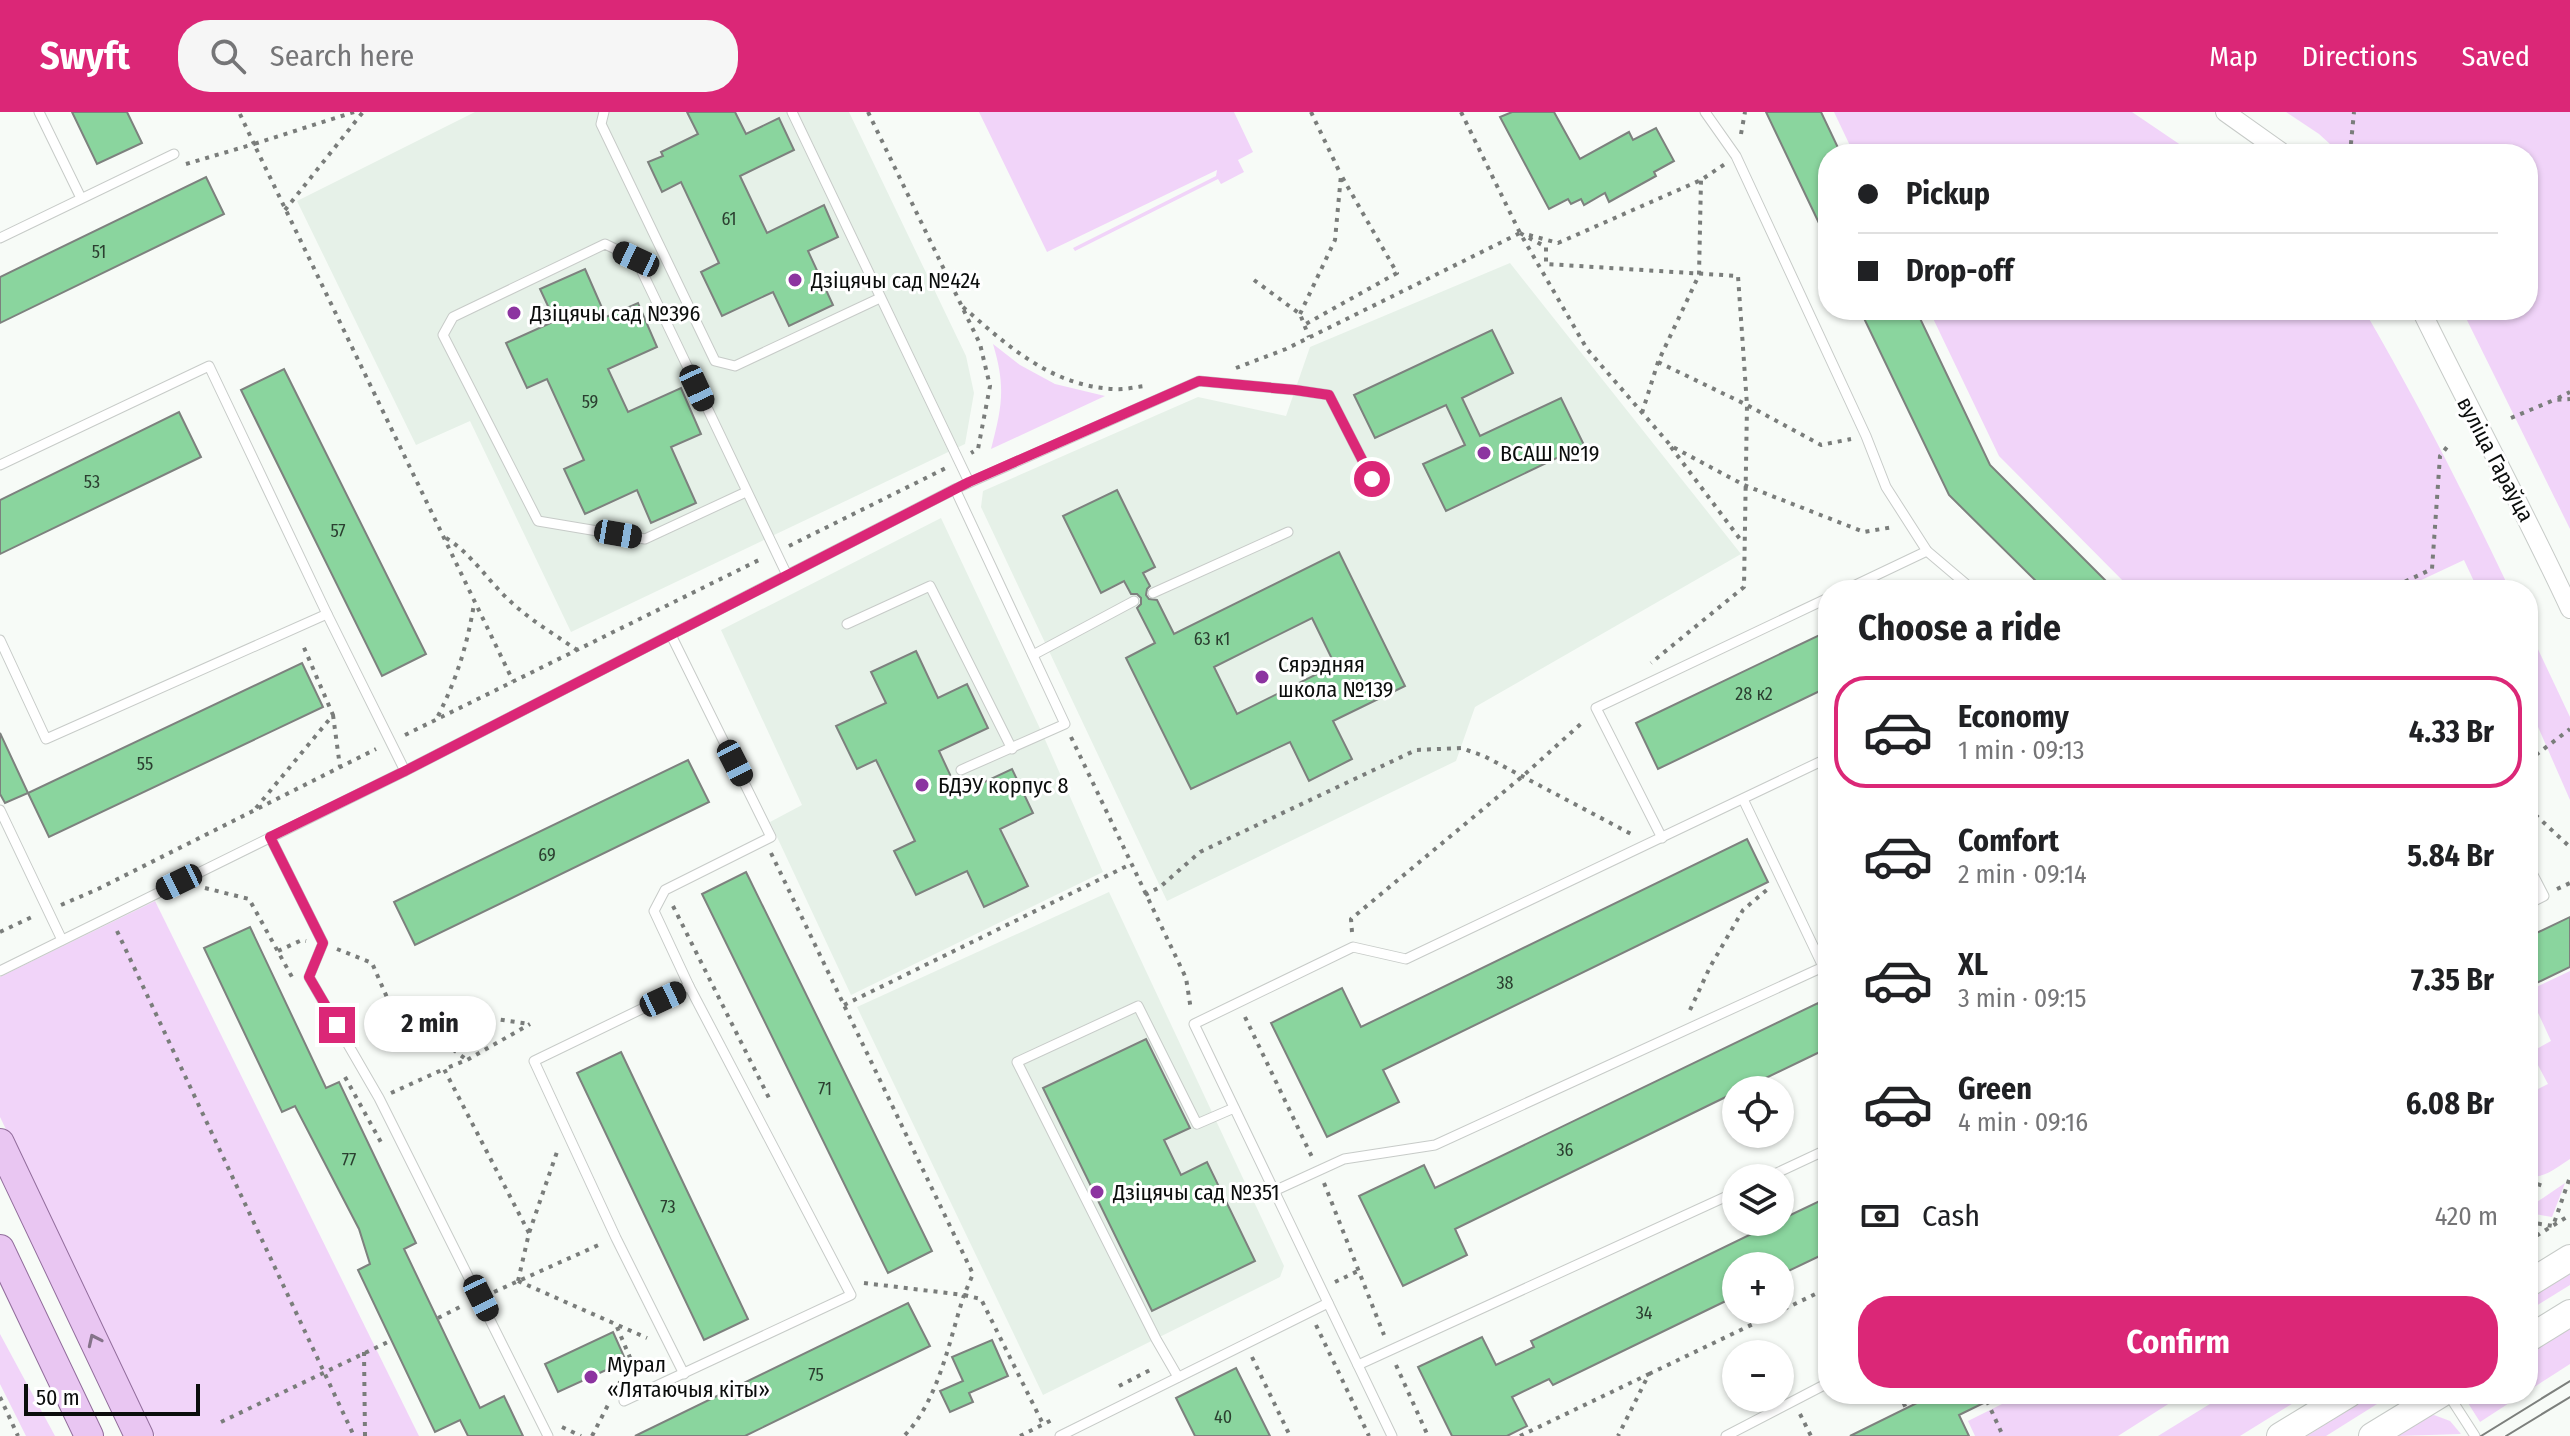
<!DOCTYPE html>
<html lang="en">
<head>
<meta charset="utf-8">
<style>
	:root { --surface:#fff; --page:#f6f6f6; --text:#202124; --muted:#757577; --line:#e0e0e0; --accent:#db2777 }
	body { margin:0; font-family:"Fira Sans Condensed",sans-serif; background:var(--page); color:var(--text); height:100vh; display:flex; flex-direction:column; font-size:30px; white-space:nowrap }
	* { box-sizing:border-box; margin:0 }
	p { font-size:26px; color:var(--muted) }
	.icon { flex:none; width:44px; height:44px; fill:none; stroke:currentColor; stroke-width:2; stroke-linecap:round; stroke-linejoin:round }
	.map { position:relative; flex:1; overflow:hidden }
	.panel { position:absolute; left:1818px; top:468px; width:720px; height:824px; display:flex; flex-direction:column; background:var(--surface); border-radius:32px; box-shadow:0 2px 6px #0004 }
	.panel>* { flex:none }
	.banner { position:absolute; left:1818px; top:32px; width:720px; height:176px; border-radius:32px; box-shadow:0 2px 6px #0004; display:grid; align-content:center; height:176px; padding:0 40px; background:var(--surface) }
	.tools { position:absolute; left:1722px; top:964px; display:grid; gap:16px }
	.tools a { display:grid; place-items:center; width:72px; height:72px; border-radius:50%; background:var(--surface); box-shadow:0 2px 6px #0004; font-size:40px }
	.scale { position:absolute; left:24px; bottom:20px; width:176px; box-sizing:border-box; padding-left:8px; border:4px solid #0b0d0c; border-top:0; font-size:22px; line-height:28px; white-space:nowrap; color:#0b0d0c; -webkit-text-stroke:6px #fff; paint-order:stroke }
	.end { position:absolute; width:36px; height:36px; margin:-18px; border:10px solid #db2777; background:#fff; box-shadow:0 0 0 4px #fff }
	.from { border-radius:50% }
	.bubble { position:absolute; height:56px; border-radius:28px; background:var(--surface); box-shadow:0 2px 6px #0004; font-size:26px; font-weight:700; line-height:56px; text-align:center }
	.car { position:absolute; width:24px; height:48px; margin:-24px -12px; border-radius:10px; box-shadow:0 0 6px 2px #0007; background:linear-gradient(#222 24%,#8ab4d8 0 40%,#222 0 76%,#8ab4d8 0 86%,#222 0) }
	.banner b { display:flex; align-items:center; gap:28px; height:76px; font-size:30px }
	.banner b+b { border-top:2px solid var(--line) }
	.banner i { width:20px; height:20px; background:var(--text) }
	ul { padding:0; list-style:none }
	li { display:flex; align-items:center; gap:24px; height:112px; margin:0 16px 12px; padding:0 24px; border:4px solid transparent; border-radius:32px }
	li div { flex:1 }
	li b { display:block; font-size:30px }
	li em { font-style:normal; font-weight:700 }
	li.selected { border-color:var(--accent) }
	li>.icon { width:72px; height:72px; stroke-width:1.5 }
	h2 { padding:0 40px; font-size:36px; line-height:96px }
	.pay { display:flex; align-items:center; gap:20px; height:88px; padding:0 40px; font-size:30px }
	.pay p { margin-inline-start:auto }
	.cta { display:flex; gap:16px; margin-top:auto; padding:16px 40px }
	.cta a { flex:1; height:92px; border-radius:32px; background:var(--accent); color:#fff; font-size:32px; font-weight:700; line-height:92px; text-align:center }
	header { display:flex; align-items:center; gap:48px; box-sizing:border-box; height:112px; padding:0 40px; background:var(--accent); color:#fff }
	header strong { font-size:38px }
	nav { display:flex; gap:44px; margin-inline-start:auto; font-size:28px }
	.search { width:560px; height:72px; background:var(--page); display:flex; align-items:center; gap:20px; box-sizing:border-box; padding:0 28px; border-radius:32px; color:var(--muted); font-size:30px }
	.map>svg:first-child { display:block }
	.built { fill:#e6f1e8 }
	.green { fill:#f1d4f9 }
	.building { fill:#8ad59e; stroke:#7d817e; stroke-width:2; fill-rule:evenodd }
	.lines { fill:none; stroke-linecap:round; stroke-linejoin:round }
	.service-casing { stroke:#c7cbc8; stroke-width:11 }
	.minor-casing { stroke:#c7cbc8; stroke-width:20 }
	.secondary-casing { stroke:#c7cbc8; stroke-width:28 }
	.primary-casing { stroke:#926d9c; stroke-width:30 }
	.path { stroke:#7a7d7b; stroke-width:4; stroke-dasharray:4 6; stroke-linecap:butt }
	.service { stroke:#fff; stroke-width:9 }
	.minor { stroke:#fff; stroke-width:18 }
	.secondary { stroke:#fff; stroke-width:26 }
	.primary { stroke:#e9c6f2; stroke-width:28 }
	.tram { stroke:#7c7f7c; stroke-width:2 }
	.oneway { stroke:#85738a }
	.route { stroke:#db2777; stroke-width:10 }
	.poi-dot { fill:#8c34a0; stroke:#fff; stroke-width:3 }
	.labels { text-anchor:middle; stroke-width:6; stroke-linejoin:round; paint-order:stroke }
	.number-label { font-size:18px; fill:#2b3f30 }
	.poi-label { font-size:22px; fill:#0b0d0c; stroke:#fff; text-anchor:start }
	.street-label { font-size:22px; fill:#0b0d0c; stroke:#fff }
</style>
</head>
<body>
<header>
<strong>Swyft</strong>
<div class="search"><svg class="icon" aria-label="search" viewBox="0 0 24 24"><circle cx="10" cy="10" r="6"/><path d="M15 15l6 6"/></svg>Search here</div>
<nav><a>Map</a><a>Directions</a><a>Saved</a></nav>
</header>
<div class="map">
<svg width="2570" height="1324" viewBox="0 0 2570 1324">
	<rect width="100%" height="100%" fill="#f7fbf7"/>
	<g class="built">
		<polygon points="475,0 849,0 966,244 974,281 965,332 571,520 470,309 416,333 297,89"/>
		<polygon points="1510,151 1741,442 1475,595 1456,649 1167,789 981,395 983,379 1198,285 1286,304 1310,235"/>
		<polygon points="941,406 1043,623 1103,760 851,883 770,710 802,693 721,518"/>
		<polygon points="1109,780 1284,1154 1280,1165 1043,1283 857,895"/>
	</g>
	<g class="green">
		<polygon points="979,0 1234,0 1253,40 1238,48 1244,60 1221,72 1218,67 1075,139 1073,136 1216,64 1217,58 1047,140"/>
		<polygon points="1834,0 2132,0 2194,42 1854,42"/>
		<polygon points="2286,0 2570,0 2570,417 2462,198 2528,198 2528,42 2341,42 2319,22"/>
		<path d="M1929,198H2364C2417,289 2465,383 2510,478H2478L2464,448L2400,478H2132L1999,344Z"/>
		<path d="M993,232L1020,253L1055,272L1105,284L991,337C1002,295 1006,275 993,232Z"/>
		<polygon points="2528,516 2570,605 2570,688 2528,592"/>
		<polygon points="155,789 419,1324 155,1324 0,1005 0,865"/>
		<path d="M2570,859V1047C2556,1056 2545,1066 2528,1065V982L2548,972L2531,940L2551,929L2528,879Z"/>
		<polygon points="2565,1071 2552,1105 2528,1101 2528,1096"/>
		<polygon points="2570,1162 2570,1173 2528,1199 2528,1187"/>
		<polygon points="2570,1216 2570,1252 2528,1279 2528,1243"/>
		<polygon points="0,1222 55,1324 26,1324 0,1272"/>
		<polygon points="2022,1282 2184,1282 2118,1324 1975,1324 1968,1309"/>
		<polygon points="2226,1282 2308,1282 2240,1324 2158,1324"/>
		<polygon points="2374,1282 2393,1282 2326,1324 2307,1324"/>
		<polygon points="2465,1282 2523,1282 2480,1310 2463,1283"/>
		<polygon points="2434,1303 2450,1309 2461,1322 2397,1324 2426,1305"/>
	</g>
	<g class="building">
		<polygon points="72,0 127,0 142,31 97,52"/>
		<polygon points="687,0 735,0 746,22 779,6 794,38 740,64 767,121 824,93 838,125 808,139 833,193 789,214 773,180 722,204 701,160 719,151 681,70 662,80 648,50 663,44 661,40 698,22"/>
		<polygon points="1512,0 1554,0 1580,47 1629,20 1633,28 1656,16 1674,49 1654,60 1656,64 1609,90 1605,81 1584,93 1581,87 1571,92 1568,87 1549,97 1500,5"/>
		<polygon points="1766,0 1821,0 1841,42 1828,42 1828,130"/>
		<polygon points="206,65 224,102 0,211 0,165"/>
		<polygon points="585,157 606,205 638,191 657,235 608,257 628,300 681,276 701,322 671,335 696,391 651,411 637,378 585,402 564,357 584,348 547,267 527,276 506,231 555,209 540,177"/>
		<polygon points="1860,198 1916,198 1990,353 2115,478 2045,478 1949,383"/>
		<polygon points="1492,218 1513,261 1462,286 1480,324 1561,286 1584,333 1446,399 1423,352 1465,333 1446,293 1375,326 1354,283"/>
		<polygon points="284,257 426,542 382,564 241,278"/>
		<polygon points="179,300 201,345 0,442 0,388"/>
		<path d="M1117,378L1155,455L1143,461L1150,474L1147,477L1146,483L1149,487L1157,488L1174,522L1339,440L1405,574L1333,609L1352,647L1309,669L1290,630L1191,677L1126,546L1155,531L1137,496L1141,492V486L1137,482H1131L1124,469L1101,481L1063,404ZM1312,506L1335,553L1237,602L1214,555Z"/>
		<polygon points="1828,519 1828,575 1658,657 1636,611"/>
		<polygon points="916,539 938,586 967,572 988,616 939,639 959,682 1012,657 1033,701 1000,717 1028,774 984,795 967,759 916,783 894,739 915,729 876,648 857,657 836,614 886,591 871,560"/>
		<polygon points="302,551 323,595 49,725 28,681"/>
		<polygon points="0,621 28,681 5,691 0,682"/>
		<polygon points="688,648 709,690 415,833 394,790"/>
		<polygon points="1747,727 1768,770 1383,958 1399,990 1327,1025 1271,911 1342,876 1361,915"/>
		<polygon points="746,760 932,1139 888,1161 702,782"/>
		<polygon points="2570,805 2570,855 2528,875 2528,825"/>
		<polygon points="250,815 326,976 339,970 416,1131 404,1137 480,1296 504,1284 523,1324 468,1324 460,1308 435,1320 358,1158 370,1152 359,1117 295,994 282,1000 204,836"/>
		<polygon points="1818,891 1828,912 1828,936 1741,978 1736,978 1736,980 1455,1117 1467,1143 1403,1174 1359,1084 1424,1053 1435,1076"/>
		<polygon points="1146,927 1190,1016 1164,1028 1181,1063 1207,1050 1255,1149 1152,1199 1043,976"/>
		<polygon points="621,940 748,1207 704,1228 577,961"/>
		<polygon points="1828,1085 1828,1140 1780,1163 1780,1154 1736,1154 1736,1184 1553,1273 1549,1267 1512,1285 1527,1314 1507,1324 1452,1324 1418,1255 1482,1225 1496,1253 1534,1235 1531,1229 1776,1110 1780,1110 1780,1108"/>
		<polygon points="908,1191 930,1234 745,1324 635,1324"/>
		<polygon points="613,1220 626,1249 558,1280 545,1252"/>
		<polygon points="992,1228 1008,1264 969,1281 973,1290 950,1300 940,1279 963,1269 952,1245"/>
		<polygon points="1236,1256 1270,1324 1195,1324 1176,1286"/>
		<polygon points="1935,1282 2002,1282 1959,1303 1969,1324 1850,1324"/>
	</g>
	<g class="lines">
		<g class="service-casing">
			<g id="service">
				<polyline points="39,0 81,86"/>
				<polyline points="604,0 601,12 715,249 735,254 880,186"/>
				<polyline points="792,0 969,370"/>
				<polyline points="1705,0 1736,44 1866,324 1886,375 1927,439 1973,478"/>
				<polyline points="0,126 174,42"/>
				<polyline points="0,353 209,254 327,502 405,659"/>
				<polyline points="955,377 1199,269 1295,278 1329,283 1372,367"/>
				<polyline points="746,380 645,427 538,409 443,223 453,205 605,132 636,147 787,463"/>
				<polyline points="1845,478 1927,439"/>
				<polyline points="1153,481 1288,420"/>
				<polyline points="847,512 930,474 1012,637"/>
				<polyline points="0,528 46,627 327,502"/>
				<polyline points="1033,543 1134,489"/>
				<polyline points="1743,687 1828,865"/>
				<polyline points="0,698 62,828"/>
				<polyline points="270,725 323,831 309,865 379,986 548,1324"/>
				<polyline points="1662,726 1596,596 1828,486"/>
				<polyline points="2528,753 2544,784 2528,792"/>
				<polyline points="0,859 405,659 955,377 1065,612 961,658"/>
				<polyline points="1766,1066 1828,1037"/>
				<polyline points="1274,1079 1344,1047 1435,1033 1823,855"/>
				<polyline points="1358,1253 1736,1080"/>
				<polyline points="684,1262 616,1126 534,949 689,874"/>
				<polyline points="1178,1265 1156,1227 1017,950 1138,894 1197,1012 1234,996"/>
				<polyline points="2448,1282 2475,1324"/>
				<polyline points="624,1289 851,1183 689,874 654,799 665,778 771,725 671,523"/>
				<polyline points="1060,1324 1328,1191"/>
				<polyline points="1392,1324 1194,912 1353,835 1406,847 1828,646"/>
				<polyline points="1726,1324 1828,1271"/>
			</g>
		</g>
		<g class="minor-casing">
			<g id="minor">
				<polyline points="2225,0 2284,42"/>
				<path d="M2421,198C2470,298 2523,396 2570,497"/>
			</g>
		</g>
		<g class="secondary-casing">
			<g id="secondary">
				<polyline points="2528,1172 2570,1146"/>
				<polyline points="2528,1227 2570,1201"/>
				<polyline points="2280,1324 2349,1282"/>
				<polyline points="2372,1324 2441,1282"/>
			</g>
		</g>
		<g class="primary-casing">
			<g id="primary">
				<polyline points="0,1031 139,1324"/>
				<polyline points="0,1137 89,1324"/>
			</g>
		</g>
		<g class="path">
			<polyline points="354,0 254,32 513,569"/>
			<polyline points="868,0 980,232 990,274 978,337 971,341"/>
			<polyline points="1311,0 1341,63"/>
			<polyline points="1461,0 1520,121 1587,237 1671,334 1744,373 1864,420 1893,415"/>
			<polyline points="1741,22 1745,0"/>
			<polyline points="2353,42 2351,31 2354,0"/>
			<polyline points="186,52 254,32 239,0"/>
			<polyline points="285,98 363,0"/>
			<polyline points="1520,121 1546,135 1546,152 1738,164 1747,293 1744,475 1651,551"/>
			<polyline points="1529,123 1558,131 1701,68 1725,52"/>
			<polyline points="1254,168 1300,202 1309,225"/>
			<path d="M963,195C1008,234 1051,274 1114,277C1124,278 1135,275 1145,274"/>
			<polyline points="1300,202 1335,128 1341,63 1397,161 1304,213"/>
			<polyline points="1658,250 1747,293 1821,333 1851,327"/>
			<polyline points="1236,256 1286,237 1520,121"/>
			<polyline points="2558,286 2570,280"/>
			<polyline points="1642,301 1658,250 1699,163 1701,68"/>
			<polyline points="2511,306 2554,288 2570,287"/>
			<polyline points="1671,335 1743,431"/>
			<path d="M446,426C471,441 488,469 510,489C530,508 554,522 577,538"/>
			<polyline points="789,434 946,356"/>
			<polyline points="2387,478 2432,457 2440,344 2447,335"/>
			<polyline points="333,603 340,655"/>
			<path d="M438,604C457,566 467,534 474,492"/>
			<polyline points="405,623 763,446"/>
			<polyline points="1071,625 1186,866 1191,898"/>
			<polyline points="2528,649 2570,617"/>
			<polyline points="256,696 333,603 302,531"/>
			<polyline points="2528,696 2570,735"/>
			<polyline points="771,741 973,1162 964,1183 981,1187 1043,1312"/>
			<polyline points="205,776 249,787 292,865"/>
			<polyline points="2557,777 2570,771"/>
			<polyline points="1145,783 1160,775 1200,740 1416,638 1461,636 1484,644 1633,723"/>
			<polyline points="61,793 98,777 376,637"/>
			<polyline points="673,794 771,990"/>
			<polyline points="117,819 354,1324"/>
			<polyline points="0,820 34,804"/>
			<polyline points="1352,820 1351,807 1524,663 1584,609"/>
			<polyline points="337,837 372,851 389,890 467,948"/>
			<polyline points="278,839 302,828 306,829"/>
			<polyline points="392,891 529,912"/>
			<polyline points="844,893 1131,752"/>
			<polyline points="1690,898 1710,855 1743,798 1769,776"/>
			<polyline points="1245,905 1312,1045"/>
			<polyline points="345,965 383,1034"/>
			<polyline points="391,981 444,957"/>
			<polyline points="2528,1069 2543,1074"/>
			<polyline points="1324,1071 1384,1223"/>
			<polyline points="2528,1110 2553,1114 2570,1065"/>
			<polyline points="529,1121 444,957 467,948 530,912"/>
			<polyline points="2528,1129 2570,1103"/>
			<polyline points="518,1169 647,1226"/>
			<polyline points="518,1169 529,1121 558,1037"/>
			<polyline points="1335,1170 1358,1159"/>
			<path d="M864,1171L964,1183C949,1229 939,1288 904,1324"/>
			<polyline points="494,1180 603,1131"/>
			<polyline points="438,1206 464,1193"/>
			<polyline points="1316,1213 1369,1324"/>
			<polyline points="617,1215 631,1248 619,1272"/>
			<polyline points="364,1240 365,1324"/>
			<polyline points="1252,1245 1290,1324"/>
			<polyline points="1396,1253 1428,1324"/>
			<polyline points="1649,1262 1828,1176"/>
			<polyline points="1119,1274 1154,1256"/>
			<polyline points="1899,1282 1906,1296"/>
			<polyline points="0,1285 18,1324"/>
			<polyline points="1987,1289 2003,1324"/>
			<polyline points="1800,1302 1811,1324"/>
			<polyline points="221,1310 392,1228"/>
			<polyline points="562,1315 581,1324"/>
			<polyline points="592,1324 609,1291"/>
			<polyline points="1020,1324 1054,1307"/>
			<polyline points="1520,1324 1649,1262 1618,1324"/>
		</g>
		<use href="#service" class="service"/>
		<use href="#minor" class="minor"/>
		<use href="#secondary" class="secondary"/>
		<use href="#primary" class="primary"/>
		<g class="tram">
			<polyline points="2481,1324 2570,1269"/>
			<polyline points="2506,1324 2570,1285"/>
		</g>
	</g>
	<defs><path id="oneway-chevron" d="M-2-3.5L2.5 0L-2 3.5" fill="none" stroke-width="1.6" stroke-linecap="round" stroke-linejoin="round" transform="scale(2)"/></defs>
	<use class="oneway" href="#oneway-chevron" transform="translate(94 1228) rotate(-115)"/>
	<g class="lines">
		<polyline class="route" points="337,913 309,865 323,831 270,725 405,659 969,370 1199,269 1295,278 1329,283 1372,367"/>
	</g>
	<g class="poi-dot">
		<circle cx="795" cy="168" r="8"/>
		<circle cx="514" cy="201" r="8"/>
		<circle cx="1484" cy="341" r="8"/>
		<circle cx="1262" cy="565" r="8"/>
		<circle cx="922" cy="673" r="8"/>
		<circle cx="1097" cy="1080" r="8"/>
		<circle cx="591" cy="1265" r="8"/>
	</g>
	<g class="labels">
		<g class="number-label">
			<text x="729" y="113">61</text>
			<text x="99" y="146">51</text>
			<text x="590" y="296">59</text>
			<text x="92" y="376">53</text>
			<text x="338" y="425">57</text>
			<text x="1212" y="533">63 к1</text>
			<text x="1754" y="588">28 к2</text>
			<text x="145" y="658">55</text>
			<text x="547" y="749">69</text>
			<text x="1505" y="877">38</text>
			<text x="825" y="983">71</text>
			<text x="1565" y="1044">36</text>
			<text x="349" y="1054">77</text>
			<text x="668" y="1101">73</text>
			<text x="1644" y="1207">34</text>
			<text x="816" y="1269">75</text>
			<text x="1223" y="1311">40</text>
		</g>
		<g class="poi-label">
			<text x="811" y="176">Дзіцячы сад №424</text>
			<text x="530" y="209">Дзіцячы сад №396</text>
			<text x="1500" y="349">ВСАШ №19</text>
			<text x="1278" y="560">Сярэдняя<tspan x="1278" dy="25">школа №139</tspan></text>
			<text x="938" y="681">БДЭУ корпус 8</text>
			<text x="1113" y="1088">Дзіцячы сад №351</text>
			<text x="607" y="1260">Мурал<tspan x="607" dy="25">«Лятаючыя кіты»</tspan></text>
		</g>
		<g class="street-label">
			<text transform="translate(2496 347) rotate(62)" y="8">вуліца Гараўца</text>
		</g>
	</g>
</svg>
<div class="tools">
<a><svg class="icon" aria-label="locate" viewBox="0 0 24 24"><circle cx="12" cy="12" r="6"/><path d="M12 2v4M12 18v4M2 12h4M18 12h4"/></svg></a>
<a><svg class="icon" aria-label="layers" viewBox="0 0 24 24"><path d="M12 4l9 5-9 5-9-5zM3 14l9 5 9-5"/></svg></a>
<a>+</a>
<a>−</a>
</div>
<div class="scale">50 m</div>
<i class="end from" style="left:1372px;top:367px"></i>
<i class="end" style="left:337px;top:913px"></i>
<div class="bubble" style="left:364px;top:884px;width:132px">2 min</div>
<i class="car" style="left:636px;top:147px;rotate:295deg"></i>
<i class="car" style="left:697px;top:276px;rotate:155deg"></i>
<i class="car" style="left:618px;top:422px;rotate:100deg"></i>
<i class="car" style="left:735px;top:651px;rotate:153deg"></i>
<i class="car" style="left:179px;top:770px;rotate:244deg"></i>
<i class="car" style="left:663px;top:887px;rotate:65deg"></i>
<i class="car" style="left:481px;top:1186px;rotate:154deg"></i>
<div class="banner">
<b><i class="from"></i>Pickup</b>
<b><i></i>Drop-off</b>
</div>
<section class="panel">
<h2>Choose a ride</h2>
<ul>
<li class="selected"><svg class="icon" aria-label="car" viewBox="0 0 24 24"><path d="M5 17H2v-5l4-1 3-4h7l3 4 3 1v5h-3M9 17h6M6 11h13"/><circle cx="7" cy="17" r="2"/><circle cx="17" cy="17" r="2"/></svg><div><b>Economy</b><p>1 min · 09:13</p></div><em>4.33 Br</em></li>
<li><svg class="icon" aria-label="car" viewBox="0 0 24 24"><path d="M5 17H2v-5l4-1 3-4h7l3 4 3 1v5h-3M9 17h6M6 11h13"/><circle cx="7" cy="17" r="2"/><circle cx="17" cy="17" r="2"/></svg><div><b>Comfort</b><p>2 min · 09:14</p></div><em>5.84 Br</em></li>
<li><svg class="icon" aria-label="car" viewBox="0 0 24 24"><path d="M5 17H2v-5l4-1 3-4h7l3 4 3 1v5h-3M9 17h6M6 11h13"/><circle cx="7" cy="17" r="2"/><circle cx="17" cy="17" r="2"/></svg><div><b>XL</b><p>3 min · 09:15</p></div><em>7.35 Br</em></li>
<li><svg class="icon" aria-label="car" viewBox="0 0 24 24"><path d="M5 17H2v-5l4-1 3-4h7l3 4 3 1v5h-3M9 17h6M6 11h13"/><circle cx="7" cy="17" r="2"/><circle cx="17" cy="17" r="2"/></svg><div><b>Green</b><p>4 min · 09:16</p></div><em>6.08 Br</em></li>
</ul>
<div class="pay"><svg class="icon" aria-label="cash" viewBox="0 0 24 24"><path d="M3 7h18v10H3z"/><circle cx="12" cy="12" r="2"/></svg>Cash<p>420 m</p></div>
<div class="cta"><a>Confirm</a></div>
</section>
</div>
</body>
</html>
